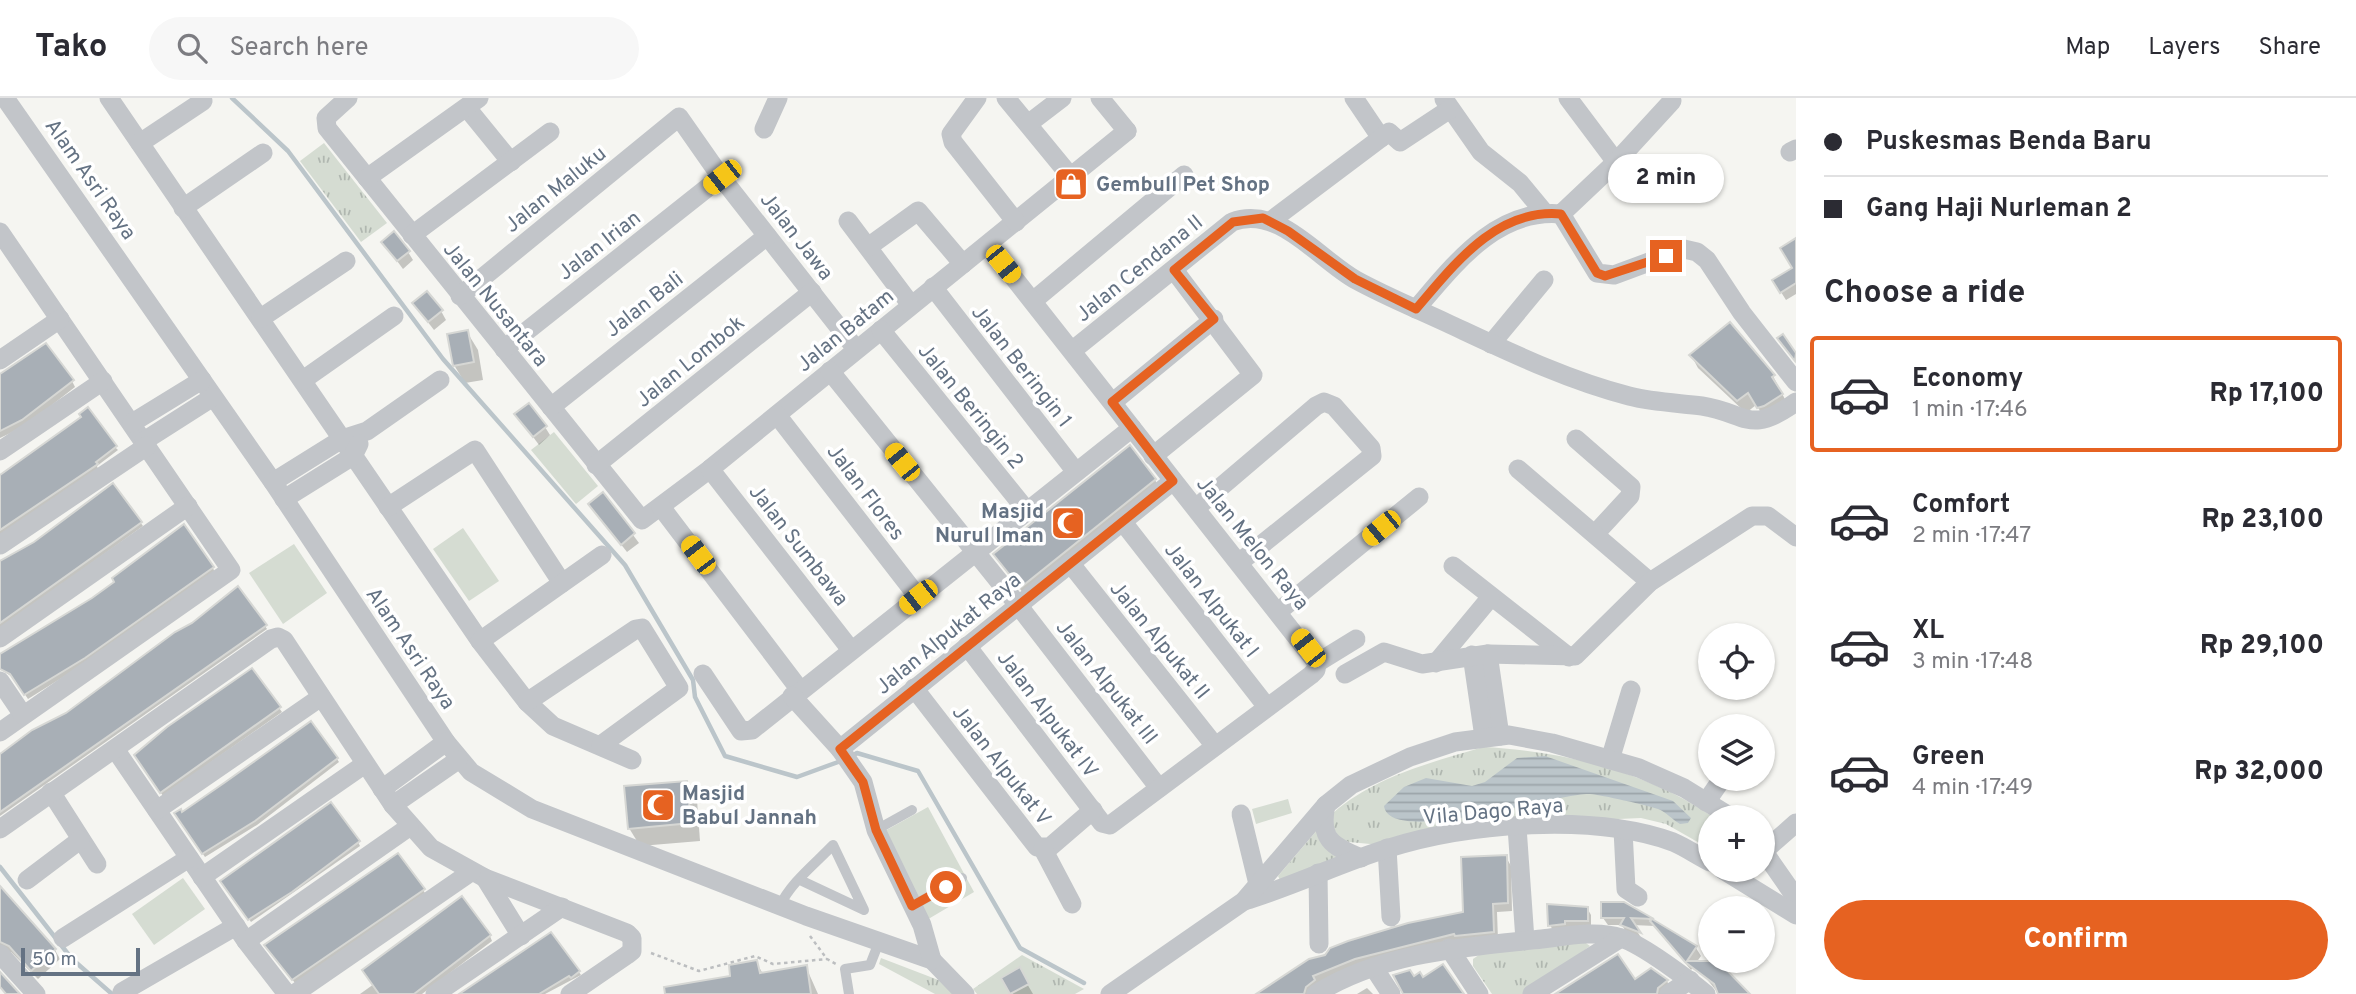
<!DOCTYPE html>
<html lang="en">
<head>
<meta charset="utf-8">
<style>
	:root { --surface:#fff; --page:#f7f7f7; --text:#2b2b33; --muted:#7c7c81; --line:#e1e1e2; --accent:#e66221 }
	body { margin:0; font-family:Overpass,sans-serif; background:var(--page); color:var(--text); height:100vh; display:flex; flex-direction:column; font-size:26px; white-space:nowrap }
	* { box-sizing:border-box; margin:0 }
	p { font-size:23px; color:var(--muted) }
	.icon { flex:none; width:38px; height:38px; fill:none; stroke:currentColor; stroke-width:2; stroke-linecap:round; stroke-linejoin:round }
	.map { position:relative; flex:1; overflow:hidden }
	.panel { display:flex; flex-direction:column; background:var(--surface); width:560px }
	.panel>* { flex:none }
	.hud { display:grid; align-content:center; height:154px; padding:0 28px; background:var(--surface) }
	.buttons { position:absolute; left:1698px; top:525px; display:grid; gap:14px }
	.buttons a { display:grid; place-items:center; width:77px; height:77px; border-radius:50%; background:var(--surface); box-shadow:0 2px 5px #0004; font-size:35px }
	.scale { position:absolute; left:21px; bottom:18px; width:119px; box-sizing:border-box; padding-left:7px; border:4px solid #647283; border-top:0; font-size:19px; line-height:24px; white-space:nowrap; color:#647283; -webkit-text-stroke:5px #fff; paint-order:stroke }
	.end { position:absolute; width:32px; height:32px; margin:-16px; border:9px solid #e66221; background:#fff; box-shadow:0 0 0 4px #fff }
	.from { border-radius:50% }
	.bubble { position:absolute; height:49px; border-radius:24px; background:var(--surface); box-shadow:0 2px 5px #0004; font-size:23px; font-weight:800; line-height:49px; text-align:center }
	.car { position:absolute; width:21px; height:42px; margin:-21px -10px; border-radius:9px; box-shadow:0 0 5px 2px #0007; background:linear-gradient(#f5c518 24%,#345 0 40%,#f5c518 0 76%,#345 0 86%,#f5c518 0) }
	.hud b { display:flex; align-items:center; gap:24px; height:66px; font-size:26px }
	.hud b+b { border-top:2px solid var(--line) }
	.hud i { width:18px; height:18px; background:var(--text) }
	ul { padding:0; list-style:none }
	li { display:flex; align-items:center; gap:21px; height:116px; margin:0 14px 10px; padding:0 14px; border:4px solid transparent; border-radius:7px }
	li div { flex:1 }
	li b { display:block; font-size:26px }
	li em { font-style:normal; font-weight:800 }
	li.current { border-color:var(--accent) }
	li>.icon { width:63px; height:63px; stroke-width:1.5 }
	h2 { padding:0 28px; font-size:32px; line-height:84px }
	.cta { display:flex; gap:14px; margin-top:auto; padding:14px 28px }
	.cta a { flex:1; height:80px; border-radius:42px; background:var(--accent); color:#fff; font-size:28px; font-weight:800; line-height:80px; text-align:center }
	header { display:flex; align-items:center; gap:42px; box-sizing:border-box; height:98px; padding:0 35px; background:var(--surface); border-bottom:2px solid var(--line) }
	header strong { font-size:33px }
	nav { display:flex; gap:38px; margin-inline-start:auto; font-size:24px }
	.search { width:490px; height:63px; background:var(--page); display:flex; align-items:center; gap:18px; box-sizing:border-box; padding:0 24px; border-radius:38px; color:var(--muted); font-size:26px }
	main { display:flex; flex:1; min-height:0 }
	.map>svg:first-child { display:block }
	.grass { fill:#d5dcd2 }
	.park { fill:url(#park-tufts) }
	.water { fill:url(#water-rules) }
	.shadow { fill:#0003 }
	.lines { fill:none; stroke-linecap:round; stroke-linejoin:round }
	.stream { stroke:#bbc5ca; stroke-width:4.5 }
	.building { fill:#a8afb6; stroke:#d6d7d4; stroke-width:2 }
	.path { stroke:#bcbec0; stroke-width:2.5; stroke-dasharray:3.5 3.5; stroke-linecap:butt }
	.lane { stroke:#c2c5c9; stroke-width:10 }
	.street { stroke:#c2c5c9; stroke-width:19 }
	.route { stroke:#e66221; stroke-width:9 }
	.labels { text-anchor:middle; stroke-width:7; stroke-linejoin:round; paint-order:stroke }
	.street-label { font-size:21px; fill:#647283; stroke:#fff }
	.poi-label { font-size:21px; font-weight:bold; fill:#647283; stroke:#fff; text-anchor:start }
</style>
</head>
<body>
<header>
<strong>Tako</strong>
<div class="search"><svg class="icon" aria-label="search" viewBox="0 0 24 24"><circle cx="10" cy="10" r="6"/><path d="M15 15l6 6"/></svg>Search here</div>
<nav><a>Map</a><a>Layers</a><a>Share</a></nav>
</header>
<main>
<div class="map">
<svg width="1796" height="896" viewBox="0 0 1796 896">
	<defs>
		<pattern id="park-tufts" width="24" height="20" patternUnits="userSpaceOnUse" patternTransform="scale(1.75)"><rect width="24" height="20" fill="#d5dcd2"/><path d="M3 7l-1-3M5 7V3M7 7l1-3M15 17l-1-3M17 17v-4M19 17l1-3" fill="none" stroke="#b0b7b0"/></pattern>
		<pattern id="water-rules" width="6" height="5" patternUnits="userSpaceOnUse" patternTransform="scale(1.75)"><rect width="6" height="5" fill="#bbc5ca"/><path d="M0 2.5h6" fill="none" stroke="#9ca4a9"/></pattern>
	</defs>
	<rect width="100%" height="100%" fill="#f5f5f1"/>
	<g class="grass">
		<polygon points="554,334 598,388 576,406 531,352"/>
		<polygon points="463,430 499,483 469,503 433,451"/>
		<polygon points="294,446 327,495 283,526 249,475"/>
		<polygon points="1288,701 1292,715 1256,726 1252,711"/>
		<polygon points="928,709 974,794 925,823 883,734"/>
		<polygon points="183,780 205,811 154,847 132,816"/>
	</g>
	<g class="park">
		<polygon points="324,45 387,125 361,144 300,63"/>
		<path d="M1483,649C1564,653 1646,673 1713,719H1710V751L1666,726L1641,720L1459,728L1381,747L1349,744L1339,740L1332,727L1333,715C1376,678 1430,665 1483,649Z"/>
		<polygon points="1318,731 1343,757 1280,782 1278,778"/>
		<polygon points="1583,843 1590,848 1526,896 1492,896 1473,868 1473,861 1483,854"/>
		<polygon points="1022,857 1084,891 1075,896 977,896 973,891"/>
		<polygon points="881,860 941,883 955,896 935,896 879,866"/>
	</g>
	<path class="water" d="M1545,658L1673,703L1691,720L1688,725L1680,726C1673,722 1666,714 1658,711C1646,707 1602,697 1590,696C1561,694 1390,750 1384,708L1404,689L1426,680L1472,688L1485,684L1517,660Z"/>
	<g class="shadow">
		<polygon points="383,144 408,154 413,162 403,171"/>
		<polygon points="1796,147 1796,196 1786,202 1774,183 1794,171"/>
		<polygon points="441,213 446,222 434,232 420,214"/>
		<polygon points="467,234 478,252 483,282 465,285 454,267"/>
		<polygon points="1691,257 1773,278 1789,309 1766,321 1756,307 1746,315 1698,270"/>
		<polygon points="0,277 72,283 75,289 25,328 0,340"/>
		<polygon points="517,317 545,329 550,337 539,347"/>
		<polygon points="83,320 118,352 97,368 98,371 0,437 0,377"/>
		<polygon points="1155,382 1165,400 1032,507 995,457"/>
		<polygon points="113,388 143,428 0,531 0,465 35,445"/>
		<polygon points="603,397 639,445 627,454 590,407"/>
		<polygon points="213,470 215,475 87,564 28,601 14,580 0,571 0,558"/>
		<polygon points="265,528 267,531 0,718 0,657"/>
		<polygon points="252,573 282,614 163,698 136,657"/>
		<polygon points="337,661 339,664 257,727 205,759 176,716"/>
		<polygon points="686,684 697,702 700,743 640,748 629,730"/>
		<polygon points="358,744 360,748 251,824 225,787"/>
		<polygon points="1506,759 1511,768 1512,813 1497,814 1498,842 1313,896 1262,896 1331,852 1465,815"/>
		<polygon points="423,792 425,795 295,885 269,851"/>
		<polygon points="0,801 55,852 60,861 38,881 11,854 0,855"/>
		<polygon points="1623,806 1696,850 1701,858 1691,872 1655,828 1633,827 1642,841 1626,834 1622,827 1608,827 1603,820"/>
		<polygon points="1587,810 1591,817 1591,829 1554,834 1550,827"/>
		<polygon points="551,836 581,877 545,896 460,896"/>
		<polygon points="490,838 492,843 422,896 360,896 374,886"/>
		<polygon points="1716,863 1750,896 1719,896 1701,874"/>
		<polygon points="756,864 763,876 806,869 818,896 676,896 732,880"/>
		<polygon points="1019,872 1033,896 1013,896 1004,880"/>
		<polygon points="1651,873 1667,883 1671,892 1667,896 1559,896 1634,884"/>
		<polygon points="1367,890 1373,896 1357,896"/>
	</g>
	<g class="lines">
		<g class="stream">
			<polyline points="232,0 288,53 443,261 625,467 693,582 695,599 725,658 797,679 841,663"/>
			<polyline points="852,658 857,655 918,673 1020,850 1084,885"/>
			<polyline points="0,769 72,861 112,896"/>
		</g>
	</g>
	<g class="building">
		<polygon points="394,133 410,153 397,163 381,144"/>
		<polygon points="1796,140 1796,185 1780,195 1772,182 1792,170 1780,150"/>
		<polygon points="427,193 443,212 428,224 412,205"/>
		<polygon points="1730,224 1775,277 1772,279 1783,296 1764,308 1757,310 1748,295 1737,303 1689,257"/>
		<polygon points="468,232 474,264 453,268 447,236"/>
		<polygon points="1783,236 1796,255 1795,263 1777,240"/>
		<polygon points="46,245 74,282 22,322 0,333 0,276"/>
		<polygon points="529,305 547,328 533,339 514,316"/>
		<polygon points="88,309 117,348 96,364 98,366 0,432 0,377 81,319 79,316"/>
		<polygon points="1130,347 1156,381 1020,490 993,456"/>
		<polygon points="113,385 142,424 0,525 0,463 34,444"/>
		<polygon points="603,394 635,435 621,447 588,406"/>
		<polygon points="184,426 214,469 85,560 24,597 10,576 0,571 0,556 92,500 114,484 112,480"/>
		<polygon points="238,488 267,527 0,714 0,656 32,632 66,615 175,534 192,525"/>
		<polygon points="252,570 281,609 160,695 134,657 167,629"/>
		<polygon points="311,623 338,660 255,723 202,756 174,715 181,711 182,714 224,685"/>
		<polygon points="687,683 691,725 628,731 624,688"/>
		<polygon points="331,704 360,743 292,794 248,822 220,783"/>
		<polygon points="398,755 425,791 292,882 264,847"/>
		<polygon points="1507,757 1508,805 1493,806 1494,834 1455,838 1454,836 1355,861 1313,878 1315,882 1306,889 1304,896 1256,896 1309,861 1325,857 1330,850 1348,843 1408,825 1463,814 1461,759"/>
		<polygon points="0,788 56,851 31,873 9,848 0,844"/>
		<polygon points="462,798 491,837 414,896 379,896 362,872"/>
		<polygon points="1601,804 1624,804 1654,821 1631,820 1641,835 1620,827 1624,820 1601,820"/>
		<polygon points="1547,806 1588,809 1588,823 1565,823 1565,826 1548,828"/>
		<polygon points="1652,821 1697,848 1687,863 1718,863 1750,896 1718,896 1714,886 1685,864 1650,823"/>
		<polygon points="551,834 580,873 571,880 569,878 539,896 459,896"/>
		<polygon points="1618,856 1635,881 1651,870 1668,882 1658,890 1657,896 1555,896"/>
		<polygon points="757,862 760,875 807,867 811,896 665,896 664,889 730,878 729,867"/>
		<polygon points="1443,866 1464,896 1403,896 1393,877 1410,872 1414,878 1420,874 1423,879"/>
		<polygon points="1020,869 1029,886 1010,896 1001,880"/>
		<polygon points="0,874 20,896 6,896 0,889"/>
	</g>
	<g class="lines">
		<g class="path">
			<polyline points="810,838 827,861 836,866"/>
			<polyline points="651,855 699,873 755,858 773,866 827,861"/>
		</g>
		<g class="lane">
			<polyline points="876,732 912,712"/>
			<path d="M780,808C790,785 816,765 833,747L864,812L800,782"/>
			<polyline points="912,808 962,780"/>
			<polyline points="849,896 845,871 870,867 879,844"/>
		</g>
		<g class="street">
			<polyline points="5,0 273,384 446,644 471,674 532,711 806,818 932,862 965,896"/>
			<polyline points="109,0 480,543 527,604 553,628 632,662"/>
			<polyline points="348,0 326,20 327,30 642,422 710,371 1127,33"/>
			<polyline points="977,0 951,36 953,44 1016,124"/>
			<polyline points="1006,0 1071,79"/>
			<polyline points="1100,0 1127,33"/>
			<polyline points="1354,0 1381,40"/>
			<polyline points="1568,0 1616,64"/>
			<polyline points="1444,1 1481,54 1520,85 1544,114"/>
			<polyline points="467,10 511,64"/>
			<polyline points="1028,26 1062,0"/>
			<polyline points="764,31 778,0"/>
			<polyline points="140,45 203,3"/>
			<polyline points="1790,54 1796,51"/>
			<polyline points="367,80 479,0"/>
			<polyline points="183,110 263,55"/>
			<polyline points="1561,116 1597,175 1614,177 1684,151 1697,154 1707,162 1742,215 1796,284"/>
			<polyline points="1272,122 1389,34 1400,44 1450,11"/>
			<polyline points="848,123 911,207"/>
			<polyline points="0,134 231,472 0,634"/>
			<polyline points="412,137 550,34"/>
			<polyline points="868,149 918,113 963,166"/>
			<polyline points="933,189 1076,374"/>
			<polyline points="460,198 679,19 721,79 856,251"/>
			<polyline points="1033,203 1184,77"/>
			<path d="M1416,211C1454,167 1496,110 1561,116L1616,64L1672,3"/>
			<polyline points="261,220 346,163"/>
			<polyline points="881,232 1027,413"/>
			<polyline points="1491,246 1544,182"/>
			<polyline points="504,251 721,79"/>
			<path d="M1073,252L1232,124C1279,106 1318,161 1356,182C1385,198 1417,211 1447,225C1505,252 1566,282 1629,298C1652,304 1678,305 1702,308C1747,315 1749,338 1796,304"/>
			<polyline points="0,262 60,221"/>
			<polyline points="830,273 1018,507 1159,690"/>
			<polyline points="303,282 394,218"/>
			<polyline points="1113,304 1214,221"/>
			<polyline points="551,309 767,138"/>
			<polyline points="777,317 918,499"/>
			<polyline points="132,325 202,282"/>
			<polyline points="1576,341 1631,389 1630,398 1595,436"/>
			<polyline points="144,343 213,299"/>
			<polyline points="0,353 103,283"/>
			<polyline points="1153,358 1253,277 1174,172"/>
			<polyline points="596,367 812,194"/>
			<polyline points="710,371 851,552"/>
			<polyline points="1518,371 1650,484"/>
			<polyline points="273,384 342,341 367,333 440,282"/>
			<polyline points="284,401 353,358 359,346"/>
			<polyline points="388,409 475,352 562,485"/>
			<polyline points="661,409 800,592"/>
			<polyline points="1196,410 1316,308 1324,304 1334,308 1371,350 1372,358 1240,464"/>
			<polyline points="1122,423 1267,609"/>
			<polyline points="0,447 147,348"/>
			<polyline points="1070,465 1215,648"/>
			<polyline points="1453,468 1569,559"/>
			<polyline points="1279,513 1419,399"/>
			<polyline points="0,540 188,408"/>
			<polyline points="480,543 602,457"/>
			<polyline points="967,548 1102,725 1110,727 1311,577 1316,572 1317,565 988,147"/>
			<polyline points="1488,556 1500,638"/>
			<polyline points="1472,557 1484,639"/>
			<polyline points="1317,565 1356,541"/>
			<polyline points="1436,565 1490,500"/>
			<polyline points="703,576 741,633 752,632 1132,330"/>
			<polyline points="1345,576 1384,554 1422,566 1488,556 1575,558 1650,484 1752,418 1768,418 1796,439"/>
			<polyline points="0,583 23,617"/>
			<polyline points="914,590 1037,749 1050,749 1093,712"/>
			<polyline points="792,598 840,651 1173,383"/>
			<polyline points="527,604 636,531 642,530 679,590 601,647"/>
			<polyline points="115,651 246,843 287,896"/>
			<polyline points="840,651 863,684 876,732 922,827 932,862"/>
			<polyline points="1610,662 1631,592"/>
			<polyline points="382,691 446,644"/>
			<polyline points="51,694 97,766"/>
			<polyline points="1706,704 1722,681"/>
			<polyline points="393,707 458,662"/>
			<path d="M1326,707C1319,740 1331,748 1361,760"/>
			<polyline points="157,712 321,599"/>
			<polyline points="1241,716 1258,786"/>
			<polyline points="1517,729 1525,842"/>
			<polyline points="0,731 271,541 278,539 284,542 393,707 431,750 485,780 627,835 632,840 632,853 627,857 570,896"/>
			<polyline points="1623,732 1626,791 1638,799"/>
			<polyline points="1387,750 1391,819"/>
			<polyline points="1043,751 1072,806"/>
			<polyline points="1762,751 1796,800"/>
			<polyline points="1764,753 1796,725"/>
			<polyline points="1723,772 1796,817"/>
			<polyline points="1318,775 1319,846"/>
			<polyline points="202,779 365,666"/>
			<polyline points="485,780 521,838"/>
			<polyline points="27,782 80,742"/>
			<path d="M1244,803C1294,788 1340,765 1389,750C1468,725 1594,715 1673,744C1685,749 1698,758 1710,764"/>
			<polyline points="63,840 189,760"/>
			<polyline points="246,843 409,729"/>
			<polyline points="1449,850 1479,896"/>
			<polyline points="0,856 36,896"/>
			<polyline points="1374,870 1391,896"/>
			<polyline points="122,894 236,828"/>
			<polyline points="294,896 471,774"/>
			<polyline points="435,896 562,809"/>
			<polyline points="1110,896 1244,803 1326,707 1351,687 1410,659 1455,644 1509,637 1552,645 1639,670 1684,690 1731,719"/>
			<path d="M1316,896C1382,854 1467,849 1542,841C1566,838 1598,832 1621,840C1643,847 1688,881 1706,896"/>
			<polyline points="1532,896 1621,840"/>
			<polyline points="1669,896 1690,882"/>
		</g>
	</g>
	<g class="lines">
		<path class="route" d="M946,789L912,808L876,732L863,684L840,651L1173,383L1112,304L1214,221L1174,172L1233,124L1263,120L1288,133L1355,181L1416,211C1454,167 1496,110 1561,116L1597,175L1605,178L1666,158"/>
	</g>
	<defs>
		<g id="shop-square" transform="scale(1.75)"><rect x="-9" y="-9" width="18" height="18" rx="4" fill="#e66221" stroke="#fff"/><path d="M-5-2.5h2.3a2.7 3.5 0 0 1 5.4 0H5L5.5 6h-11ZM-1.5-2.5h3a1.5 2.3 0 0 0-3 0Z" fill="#fff"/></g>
		<g id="mosque-square" transform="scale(1.75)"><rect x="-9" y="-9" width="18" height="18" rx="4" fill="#e66221" stroke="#fff"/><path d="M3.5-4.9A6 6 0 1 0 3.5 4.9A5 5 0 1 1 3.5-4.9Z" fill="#fff"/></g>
	</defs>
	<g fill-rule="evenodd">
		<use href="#shop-square" x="1071" y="86"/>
		<use href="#mosque-square" x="1068" y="425"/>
		<use href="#mosque-square" x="658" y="707"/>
	</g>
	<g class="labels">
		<g class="street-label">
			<text transform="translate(91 81) rotate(55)" y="7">Alam Asri Raya</text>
			<text transform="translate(555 91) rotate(-39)" y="7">Jalan Maluku</text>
			<text transform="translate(797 138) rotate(52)" y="7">Jalan Jawa</text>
			<text transform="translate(599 147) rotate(-38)" y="7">Jalan Irian</text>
			<text transform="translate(1139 170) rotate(-39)" y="7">Jalan Cendana II</text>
			<text transform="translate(496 206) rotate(51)" y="7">Jalan Nusantara</text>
			<text transform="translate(644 206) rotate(-38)" y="7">Jalan Bali</text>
			<text transform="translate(845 232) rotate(-39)" y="7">Jalan Batam</text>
			<text transform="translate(690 263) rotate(-39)" y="7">Jalan Lombok</text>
			<text transform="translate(1022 268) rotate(52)" y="7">Jalan Beringin 1</text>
			<text transform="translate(971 308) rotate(51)" y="7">Jalan Beringin 2</text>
			<text transform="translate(866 394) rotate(53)" y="7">Jalan Flores</text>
			<text transform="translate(1253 445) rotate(51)" y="7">Jalan Melon Raya</text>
			<text transform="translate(799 447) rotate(52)" y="7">Jalan Sumbawa</text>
			<text transform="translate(1212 502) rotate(52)" y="7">Jalan Alpukat I</text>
			<text transform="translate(948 535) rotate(-39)" y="7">Jalan Alpukat Raya</text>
			<text transform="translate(1160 542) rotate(51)" y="7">Jalan Alpukat II</text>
			<text transform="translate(411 550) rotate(56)" y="7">Alam Asri Raya</text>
			<text transform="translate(1107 584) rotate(52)" y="7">Jalan Alpukat III</text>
			<text transform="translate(1048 616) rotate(53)" y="7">Jalan Alpukat IV</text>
			<text transform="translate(1002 667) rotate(52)" y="7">Jalan Alpukat V</text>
			<text transform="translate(1493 713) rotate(-5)" y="7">Vila Dago Raya</text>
		</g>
		<g class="poi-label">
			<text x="1096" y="93">Gembull Pet Shop</text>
			<text x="1044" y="420" text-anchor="end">Masjid<tspan x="1044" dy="24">Nurul Iman</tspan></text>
			<text x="682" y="702">Masjid<tspan x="682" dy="24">Babul Jannah</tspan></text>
		</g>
	</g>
</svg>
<div class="buttons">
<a><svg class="icon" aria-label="locate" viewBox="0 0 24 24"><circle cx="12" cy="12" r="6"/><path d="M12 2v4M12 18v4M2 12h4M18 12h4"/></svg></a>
<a><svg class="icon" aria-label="layers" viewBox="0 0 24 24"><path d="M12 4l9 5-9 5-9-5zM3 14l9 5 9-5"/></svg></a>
<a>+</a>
<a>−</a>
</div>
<div class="scale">50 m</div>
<i class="end from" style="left:946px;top:789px"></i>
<i class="end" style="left:1666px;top:158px"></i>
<div class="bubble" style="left:1608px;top:56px;width:116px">2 min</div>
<i class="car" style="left:722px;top:79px;rotate:232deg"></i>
<i class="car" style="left:1003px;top:166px;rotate:141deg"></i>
<i class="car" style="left:902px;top:364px;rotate:321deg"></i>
<i class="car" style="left:1381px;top:430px;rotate:231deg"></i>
<i class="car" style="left:698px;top:457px;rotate:323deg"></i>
<i class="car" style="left:918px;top:499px;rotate:232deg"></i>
<i class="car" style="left:1308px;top:550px;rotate:322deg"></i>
</div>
<section class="panel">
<div class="hud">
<b><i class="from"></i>Puskesmas Benda Baru</b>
<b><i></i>Gang Haji Nurleman 2</b>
</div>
<h2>Choose a ride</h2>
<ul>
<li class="current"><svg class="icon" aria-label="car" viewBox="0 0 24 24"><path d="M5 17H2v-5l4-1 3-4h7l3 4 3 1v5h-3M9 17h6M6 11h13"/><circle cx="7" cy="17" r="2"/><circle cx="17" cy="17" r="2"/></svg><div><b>Economy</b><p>1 min · 17:46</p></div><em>Rp 17,100</em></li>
<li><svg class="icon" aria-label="car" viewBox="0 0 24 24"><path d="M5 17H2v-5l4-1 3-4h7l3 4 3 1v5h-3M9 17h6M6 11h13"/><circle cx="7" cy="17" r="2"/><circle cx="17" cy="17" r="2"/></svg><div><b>Comfort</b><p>2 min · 17:47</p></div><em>Rp 23,100</em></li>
<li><svg class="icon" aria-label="car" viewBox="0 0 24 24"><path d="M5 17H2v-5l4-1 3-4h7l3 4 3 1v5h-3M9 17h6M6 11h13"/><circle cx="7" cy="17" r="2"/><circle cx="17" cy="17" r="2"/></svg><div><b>XL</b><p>3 min · 17:48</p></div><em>Rp 29,100</em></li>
<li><svg class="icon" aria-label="car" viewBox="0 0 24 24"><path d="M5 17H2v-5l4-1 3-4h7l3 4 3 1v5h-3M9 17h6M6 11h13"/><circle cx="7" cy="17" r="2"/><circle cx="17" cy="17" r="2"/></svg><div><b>Green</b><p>4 min · 17:49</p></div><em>Rp 32,000</em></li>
</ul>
<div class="cta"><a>Confirm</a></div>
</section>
</main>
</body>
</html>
